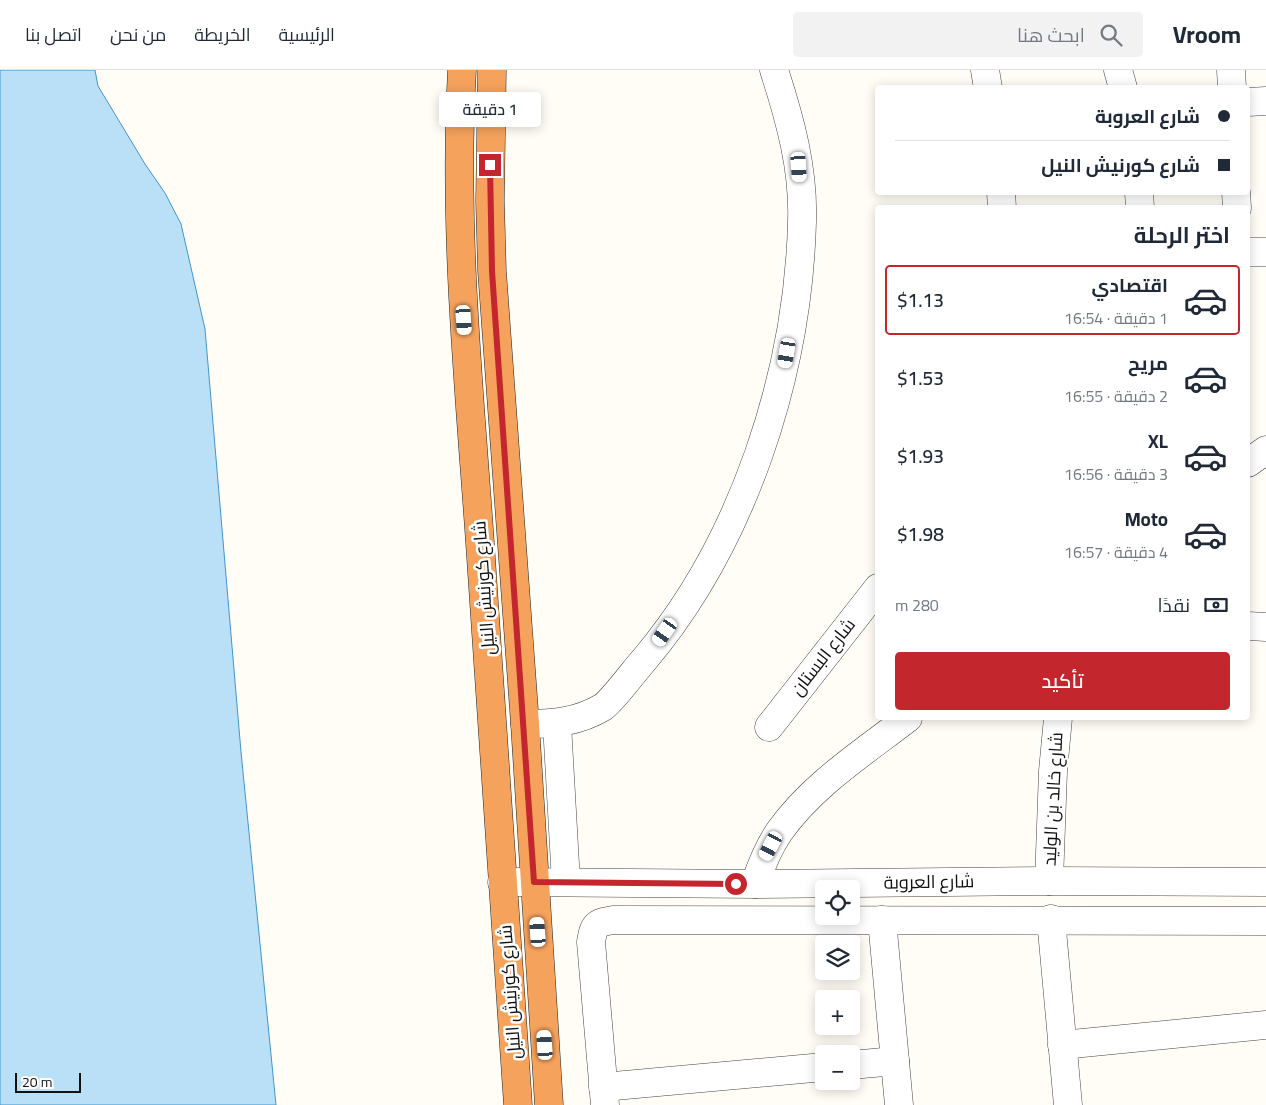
<!DOCTYPE html>
<html lang="ar">
<head>
<meta charset="utf-8">
<style>
	:root { --surface:#fff; --page:#f2f2f3; --text:#1f2937; --muted:#747a83; --line:#e0e1e3; --accent:#c4262e }
	body { margin:0; font-family:Georgia,Cairo,serif; background:var(--page); color:var(--text); direction:rtl; height:100vh; display:flex; flex-direction:column; font-size:19px; white-space:nowrap }
	* { box-sizing:border-box; margin:0 }
	p { font-size:16px; color:var(--muted) }
	.icon { flex:none; width:28px; height:28px; fill:none; stroke:currentColor; stroke-width:2; stroke-linecap:round; stroke-linejoin:round }
	.map { position:relative; flex:1; overflow:hidden; direction:ltr }
	.panel { position:absolute; left:875px; top:135px; width:375px; height:515px; display:flex; flex-direction:column; background:var(--surface); border-radius:5px; box-shadow:0 2px 12px #0003; direction:rtl }
	.panel>* { flex:none }
	.hud { position:absolute; left:875px; top:15px; width:375px; height:110px; border-radius:5px; box-shadow:0 2px 12px #0003; direction:rtl; display:grid; align-content:center; height:110px; padding:0 20px; background:var(--surface) }
	.buttons { position:absolute; left:815px; top:810px; display:grid; gap:10px }
	.buttons a { display:grid; place-items:center; width:45px; height:45px; border-radius:5px; background:var(--surface); box-shadow:0 2px 12px #0003; font-size:25px }
	.scale { position:absolute; left:15px; bottom:12px; width:66px; box-sizing:border-box; padding-left:5px; border:2px solid #111; border-top:0; font-size:14px; line-height:18px; white-space:nowrap; color:#111; -webkit-text-stroke:4px #fff; paint-order:stroke }
	.end { position:absolute; width:22px; height:22px; margin:-11px; border:6px solid #c4262e; background:#fff; box-shadow:0 0 0 2px #fff }
	.from { border-radius:50% }
	.bubble { position:absolute; height:35px; border-radius:5px; background:var(--surface); box-shadow:0 2px 12px #0003; font-size:16px; font-weight:600; line-height:35px; text-align:center; direction:rtl }
	.car { position:absolute; width:15px; height:30px; margin:-15px -8px; border-radius:6px; box-shadow:0 0 4px 1px #0007; background:linear-gradient(#fff 24%,#345 0 40%,#fff 0 76%,#345 0 86%,#fff 0) }
	.hud b { display:flex; align-items:center; gap:18px; height:48px; font-size:19px }
	.hud b+b { border-top:1px solid var(--line) }
	.hud i { width:12px; height:12px; background:var(--text) }
	ul { padding:0; list-style:none }
	li { display:flex; align-items:center; gap:15px; height:70px; margin:0 10px 8px; padding:0 10px; border:2px solid transparent; border-radius:5px }
	li div { flex:1 }
	li b { display:block; font-size:19px }
	li em { font-style:normal; font-weight:600 }
	li.active { border-color:var(--accent) }
	li>.icon { width:45px; height:45px; stroke-width:1.5 }
	h2 { padding:0 20px; font-size:22px; line-height:60px }
	.pay { display:flex; align-items:center; gap:12px; height:55px; padding:0 20px; font-size:19px }
	.pay p { margin-inline-start:auto }
	.button { display:flex; gap:10px; margin-top:auto; padding:10px 20px }
	.button a { flex:1; height:58px; border-radius:5px; background:var(--accent); color:#fff; font-size:20px; font-weight:600; line-height:58px; text-align:center }
	header { display:flex; align-items:center; gap:30px; box-sizing:border-box; height:70px; padding:0 25px; background:var(--surface); border-bottom:1px solid var(--line) }
	header strong { font-size:24px }
	nav { display:flex; gap:28px; margin-inline-start:auto; font-size:18px }
	.search { width:350px; height:45px; background:var(--page); display:flex; align-items:center; gap:12px; box-sizing:border-box; padding:0 18px; border-radius:5px; color:var(--muted); font-size:19px }
	.map>svg:first-child { display:block }
	.water { fill:#b9e0f7; stroke:#3f96cf }
	.lines { fill:none; stroke-linecap:round; stroke-linejoin:round }
	.minor-casing { stroke:#444; stroke-width:29 }
	.highway-casing { stroke:#222; stroke-width:29 }
	.minor { stroke:#fff; stroke-width:28 }
	.highway { stroke:#f5a25d; stroke-width:28 }
	.route { stroke:#c4262e; stroke-width:6 }
	.labels { text-anchor:middle; stroke-width:5; stroke-linejoin:round; paint-order:stroke }
	.street-label { font-size:18px; fill:#111; stroke:#fff }
</style>
</head>
<body>
<header>
<strong>Vroom</strong>
<div class="search"><svg class="icon" aria-label="search" viewBox="0 0 24 24"><circle cx="10" cy="10" r="6"/><path d="M15 15l6 6"/></svg>ابحث هنا</div>
<nav><a>الرئيسية</a><a>الخريطة</a><a>من نحن</a><a>اتصل بنا</a></nav>
</header>
<div class="map">
<svg width="1266" height="1035" viewBox="0 0 1266 1035">
	<rect width="100%" height="100%" fill="#fffdf5"/>
	<polygon class="water" points="0,0 95,0 98,16 145,94 165,123 181,154 205,259 241,682 276,1035 0,1035"/>
	<g class="lines">
		<g class="minor-casing">
			<g id="minor">
				<polyline points="985,0 988,18"/>
				<polyline points="1118,0 1123,18"/>
				<polyline points="1231,0 1232,18"/>
				<polyline points="1248,32 1266,31"/>
				<polyline points="1001,122 1002,138"/>
				<polyline points="1139,122 1140,138"/>
				<polyline points="1236,122 1237,138"/>
				<polyline points="1248,182 1266,182"/>
				<polyline points="1248,393 1266,380"/>
				<polyline points="1248,556 1266,557"/>
				<path d="M525,654C553,654 578,652 603,637C613,630 634,601 644,590C743,473 798,305 802,152C804,100 790,49 774,0"/>
				<polyline points="557,654 566,812"/>
				<polyline points="769,657 878,518"/>
				<polyline points="1049,811 1053,701 1058,648"/>
				<polyline points="502,812 755,814 1049,811 1266,812"/>
				<path d="M755,814C761,796 768,778 779,762C812,715 864,682 908,648"/>
				<polyline points="1051,849 1068,1035"/>
				<polyline points="882,850 899,1035"/>
				<polyline points="1062,975 1266,955"/>
				<polyline points="851,995 895,991"/>
				<polyline points="603,1017 824,997"/>
				<path d="M605,1035L591,872C594,855 595,853 613,850L1266,851"/>
			</g>
		</g>
		<g class="highway-casing">
			<g id="highway">
				<path d="M462,0C453,158 469,316 480,473C494,661 505,848 518,1035"/>
				<polyline points="492,0 490,131 492,201 525,654 549,1035"/>
			</g>
		</g>
		<use href="#minor" class="minor"/>
		<use href="#highway" class="highway"/>
	</g>
	<g class="lines">
		<polyline class="route" points="490,95 492,201 534,812 736,814"/>
	</g>
	<g class="labels">
		<g class="street-label">
			<text transform="translate(484 518) rotate(-94)" y="6">شارع كورنيش النيل</text>
			<text transform="translate(823 587) rotate(-52)" y="6">شارع البستان</text>
			<text transform="translate(1053 729) rotate(-87)" y="6">شارع خالد بن الوليد</text>
			<text transform="translate(929 812) rotate(-1)" y="6">شارع العروبة</text>
			<text transform="translate(510 922) rotate(-94)" y="6">شارع كورنيش النيل</text>
		</g>
	</g>
</svg>
<div class="buttons">
<a><svg class="icon" aria-label="locate" viewBox="0 0 24 24"><circle cx="12" cy="12" r="6"/><path d="M12 2v4M12 18v4M2 12h4M18 12h4"/></svg></a>
<a><svg class="icon" aria-label="layers" viewBox="0 0 24 24"><path d="M12 4l9 5-9 5-9-5zM3 14l9 5 9-5"/></svg></a>
<a>+</a>
<a>−</a>
</div>
<div class="scale">20 m</div>
<i class="end from" style="left:736px;top:814px"></i>
<i class="end" style="left:490px;top:95px"></i>
<div class="bubble" style="left:439px;top:22px;width:102px">1 دقيقة</div>
<i class="car" style="left:799px;top:97px;rotate:176deg"></i>
<i class="car" style="left:464px;top:250px;rotate:176deg"></i>
<i class="car" style="left:787px;top:283px;rotate:190deg"></i>
<i class="car" style="left:665px;top:562px;rotate:215deg"></i>
<i class="car" style="left:771px;top:776px;rotate:208deg"></i>
<i class="car" style="left:538px;top:862px;rotate:356deg"></i>
<i class="car" style="left:545px;top:975px;rotate:356deg"></i>
<div class="hud">
<b><i class="from"></i>شارع العروبة</b>
<b><i></i>شارع كورنيش النيل</b>
</div>
<section class="panel">
<h2>اختر الرحلة</h2>
<ul>
<li class="active"><svg class="icon" aria-label="car" viewBox="0 0 24 24"><path d="M5 17H2v-5l4-1 3-4h7l3 4 3 1v5h-3M9 17h6M6 11h13"/><circle cx="7" cy="17" r="2"/><circle cx="17" cy="17" r="2"/></svg><div><b>اقتصادي</b><p>1 دقيقة · 16:54</p></div><em>$1.13</em></li>
<li><svg class="icon" aria-label="car" viewBox="0 0 24 24"><path d="M5 17H2v-5l4-1 3-4h7l3 4 3 1v5h-3M9 17h6M6 11h13"/><circle cx="7" cy="17" r="2"/><circle cx="17" cy="17" r="2"/></svg><div><b>مريح</b><p>2 دقيقة · 16:55</p></div><em>$1.53</em></li>
<li><svg class="icon" aria-label="car" viewBox="0 0 24 24"><path d="M5 17H2v-5l4-1 3-4h7l3 4 3 1v5h-3M9 17h6M6 11h13"/><circle cx="7" cy="17" r="2"/><circle cx="17" cy="17" r="2"/></svg><div><b>XL</b><p>3 دقيقة · 16:56</p></div><em>$1.93</em></li>
<li><svg class="icon" aria-label="car" viewBox="0 0 24 24"><path d="M5 17H2v-5l4-1 3-4h7l3 4 3 1v5h-3M9 17h6M6 11h13"/><circle cx="7" cy="17" r="2"/><circle cx="17" cy="17" r="2"/></svg><div><b>Moto</b><p>4 دقيقة · 16:57</p></div><em>$1.98</em></li>
</ul>
<div class="pay"><svg class="icon" aria-label="cash" viewBox="0 0 24 24"><path d="M3 7h18v10H3z"/><circle cx="12" cy="12" r="2"/></svg>نقدًا<p>280 m</p></div>
<div class="button"><a>تأكيد</a></div>
</section>
</div>
</body>
</html>
